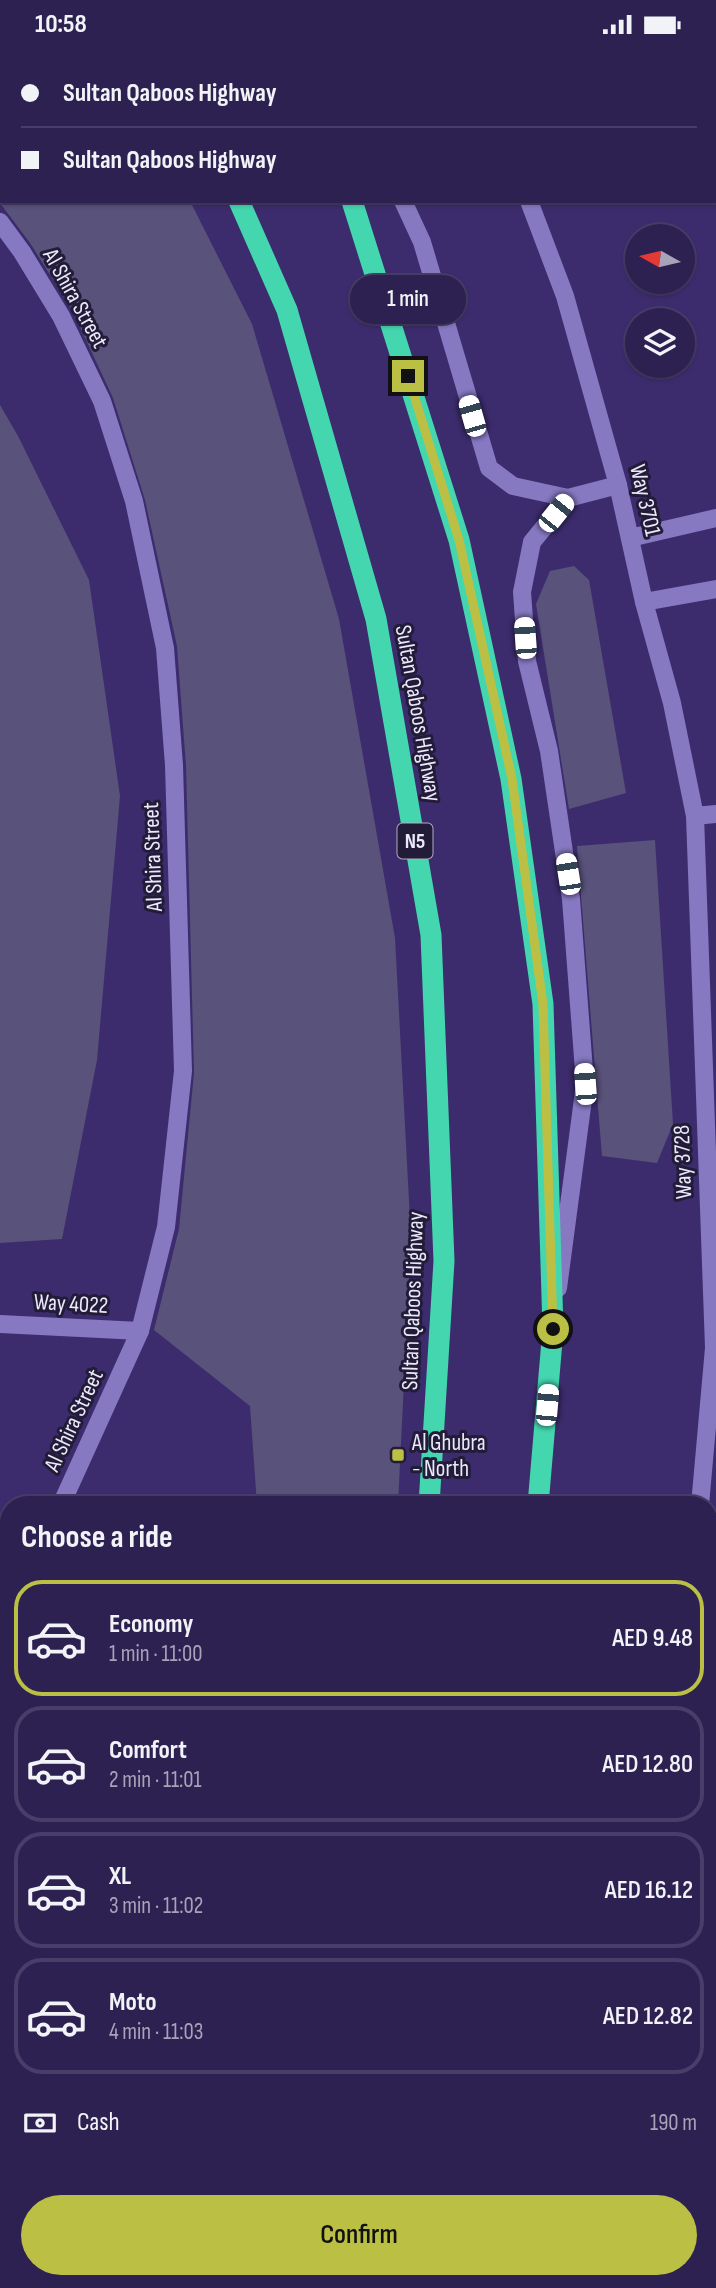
<!DOCTYPE html>
<html lang="en">
<head>
<meta charset="utf-8">
<style>
	:root { --surface:#2d2152; --page:#352959; --text:#f1f3f6; --muted:#a7a3b8; --line:#483e69; --accent:#bbc044 }
	body { margin:0; font-family:"Sofia Sans Condensed",sans-serif; background:var(--page); color:var(--text); height:100vh; display:flex; flex-direction:column; font-size:26px; white-space:nowrap }
	* { box-sizing:border-box; margin:0 }
	p { font-size:23px; color:var(--muted) }
	.icon { flex:none; width:38px; height:38px; fill:none; stroke:currentColor; stroke-width:2; stroke-linecap:round; stroke-linejoin:round }
	.map { position:relative; flex:1; overflow:hidden }
	.drawer { position:absolute; left:0px; top:1447px; width:718px; height:793px; display:flex; flex-direction:column; background:var(--surface); border-radius:28px 28px 0 0; box-shadow:0 2px 5px #0004,0 0 0 2px var(--line) }
	.drawer>* { flex:none }
	.hud { position:absolute; left:0px; top:0px; width:718px; height:154px; box-shadow:0 2px 5px #0004,0 0 0 2px var(--line); display:grid; align-content:center; height:154px; padding:0 21px; background:var(--surface) }
	.needle { width:46px; rotate:278deg }
	.fabs { position:absolute; left:625px; top:175px; display:grid; gap:14px }
	.fabs a { display:grid; place-items:center; width:70px; height:70px; border-radius:50%; background:var(--surface); box-shadow:0 2px 5px #0004,0 0 0 2px var(--line); font-size:35px }
	.end { position:absolute; width:32px; height:32px; margin:-16px; border:9px solid #bbc044; background:#111; box-shadow:0 0 0 4px #111 }
	.from { border-radius:50% }
	.bubble { position:absolute; height:49px; border-radius:24px; background:var(--surface); box-shadow:0 2px 5px #0004,0 0 0 2px var(--line); font-size:23px; font-weight:600; line-height:49px; text-align:center }
	.car { position:absolute; width:21px; height:42px; margin:-21px -10px; border-radius:9px; box-shadow:0 0 5px 2px #0007; background:linear-gradient(#fff 24%,#345 0 40%,#fff 0 76%,#345 0 86%,#fff 0) }
	.hud b { display:flex; align-items:center; gap:24px; height:66px; font-size:26px }
	.hud b+b { border-top:2px solid var(--line) }
	.hud i { width:18px; height:18px; background:var(--text) }
	ul { padding:0; list-style:none }
	li { display:flex; align-items:center; gap:21px; height:116px; margin:0 14px 10px; padding:0 7px; border:4px solid var(--line); border-radius:28px }
	li div { flex:1 }
	li b { display:block; font-size:26px }
	li em { font-style:normal; font-weight:600 }
	li.selected { border-color:var(--accent) }
	li>.icon { width:63px; height:63px; stroke-width:1.5 }
	h2 { padding:0 21px; font-size:32px; line-height:84px }
	.pay { display:flex; align-items:center; gap:18px; height:77px; padding:0 21px; font-size:26px }
	.pay p { margin-inline-start:auto }
	.button { display:flex; gap:14px; margin-top:auto; padding:14px 21px }
	.button a { flex:1; height:80px; border-radius:42px; background:var(--accent); color:#111; font-size:28px; font-weight:600; line-height:80px; text-align:center }
	.status { display:flex; justify-content:space-between; align-items:center; height:49px; padding:0 35px; background:var(--surface); direction:ltr }
	.status svg { height:19px; fill:currentColor }
	.map>svg:first-child { display:block }
	.green { fill:#59527a }
	.building { fill:#92552e; stroke:#d1885c; stroke-width:2 }
	.lines { fill:none; stroke-linecap:round; stroke-linejoin:round }
	.minor { stroke:#8679c1; stroke-width:18 }
	.highway { stroke:#44d6af; stroke-width:21 }
	.route { stroke:#bbc044; stroke-width:9 }
	.poi-dot { fill:#bbc044; stroke:#221c39; stroke-width:2.5 }
	.labels { text-anchor:middle; stroke-width:6; stroke-linejoin:round; paint-order:stroke }
	.shield { fill:#221c39; stroke:#afacbf; stroke-width:2 }
	.shield-label { font-size:21px; font-weight:bold; fill:#ebe9f9 }
	.street-label { font-size:23px; fill:#ebe9f9; stroke:#221c39 }
	.poi-label { font-size:23px; fill:#ebe9f9; stroke:#221c39; text-anchor:start }
</style>
</head>
<body>
<div class="status"><b>10:58</b><svg viewBox="0 0 49 12"><path d="M0 12V9h3v3zM5 12V6h3v6zM10 12V3h3v9zM15 12V0h3v12zM26 1h20v11H26zM47 4h2v5h-2z"/></svg></div>
<div class="map">
<svg width="716" height="2239" viewBox="0 0 716 2239">
	<rect width="100%" height="100%" fill="#3c2c6d"/>
	<g class="green">
		<polygon points="0,0 113,0 114,2 2,2 2,152 190,152 252,275 339,570 395,889 411,1189 398,1456 257,1456 250,1357 154,1281 179,1180 194,1024 186,717 177,597 145,451 113,349 72,261 30,194 0,154"/>
		<polygon points="0,356 18,387 89,531 120,747 97,1011 62,1190 0,1194"/>
		<polygon points="574,517 589,531 626,744 569,760 536,555 550,522"/>
		<polygon points="655,791 673,1075 657,1114 602,1107 577,797"/>
		<polygon points="120,2231 244,2231 242,2239 118,2239"/>
	</g>
	<g class="building">
		<polygon points="9,1698 9,1722 0,1717"/>
		<polygon points="0,1740 9,1745 9,1877 0,1872"/>
		<polygon points="0,1895 9,1900 9,1987 0,2003"/>
		<polygon points="716,2007 716,2239 592,2239 596,2231 709,2231 709,2022"/>
		<polygon points="0,2027 9,2032 9,2137 0,2132"/>
		<polygon points="0,2154 9,2159 9,2215 0,2230"/>
	</g>
	<g class="lines">
		<g class="minor">
			<polyline points="321,0 323,2"/>
			<polyline points="471,0 472,2"/>
			<polyline points="403,152 422,193 489,419 513,437 568,449 618,436"/>
			<polyline points="529,152 565,247 618,436 644,553 672,654 695,767 714,1299 700,1456"/>
			<polyline points="0,173 22,203 61,267 102,352 134,452 165,599 174,716 183,1022 166,1178 140,1282 61,1456"/>
			<polyline points="630,489 716,469"/>
			<polyline points="644,553 716,540"/>
			<polyline points="695,767 716,765"/>
			<polyline points="558,1239 585,1035 571,850 549,702 527,612 522,543 532,493 568,449"/>
			<polyline points="0,1275 140,1282"/>
			<polyline points="0,1574 9,1559"/>
			<polyline points="709,1812 716,1816"/>
			<polyline points="70,2239 72,2231"/>
			<polyline points="517,2239 521,2231"/>
		</g>
		<g class="highway">
			<polyline points="171,0 172,2"/>
			<polyline points="292,0 293,2"/>
			<polyline points="239,152 287,261 376,570 431,886 444,1212 429,1456"/>
			<polyline points="352,152 459,491 511,730 543,955 553,1280 538,1456"/>
			<polyline points="270,2239 272,2231"/>
			<polyline points="384,2239 386,2231"/>
		</g>
	</g>
	<g class="lines">
		<polyline class="route" points="408,327 459,491 512,730 543,955 553,1280"/>
	</g>
	<rect class="poi-dot" x="391" y="1399" width="14" height="14" rx="3.5"/>
	<g class="labels">
		<rect class="shield" x="397.5" y="774.5" width="35" height="35" rx="5"/>
		<g class="shield-label">
			<text x="415" y="799">N5</text>
		</g>
		<g class="street-label">
			<text transform="translate(76 249) rotate(61)" y="8">Al Shira Street</text>
			<text transform="translate(646 451) rotate(77)" y="8">Way 3701</text>
			<text transform="translate(419 664) rotate(80)" y="8">Sultan Qaboos Highway</text>
			<text transform="translate(152 808) rotate(-92)" y="8">Al Shira Street</text>
			<text transform="translate(682 1113) rotate(-92)" y="8">Way 3728</text>
			<text transform="translate(412 1252) rotate(-88)" y="8">Sultan Qaboos Highway</text>
			<text transform="translate(71 1254) rotate(3)" y="8">Way 4022</text>
			<text transform="translate(73 1371) rotate(-65)" y="8">Al Shira Street</text>
		</g>
		<g class="poi-label">
			<text x="412" y="1401">Al Ghubra<tspan x="412" dy="26">- North</tspan></text>
		</g>
	</g>
</svg>
<div class="fabs">
<a><svg class="needle" viewBox="-14 -14 28 28"><path d="M0-13l5 13h-10z" fill="#e53935"/><path d="M0 13l5-13h-10z" fill="#a7a3b8"/></svg></a>
<a><svg class="icon" aria-label="layers" viewBox="0 0 24 24"><path d="M12 4l9 5-9 5-9-5zM3 14l9 5 9-5"/></svg></a>
</div>
<i class="end from" style="left:553px;top:1280px"></i>
<i class="end" style="left:408px;top:327px"></i>
<div class="bubble" style="left:350px;top:226px;width:116px">1 min</div>
<i class="car" style="left:472px;top:367px;rotate:344deg"></i>
<i class="car" style="left:556px;top:464px;rotate:39deg"></i>
<i class="car" style="left:525px;top:589px;rotate:356deg"></i>
<i class="car" style="left:568px;top:825px;rotate:351deg"></i>
<i class="car" style="left:585px;top:1035px;rotate:356deg"></i>
<i class="car" style="left:547px;top:1356px;rotate:5deg"></i>
<div class="hud">
<b><i class="from"></i>Sultan Qaboos Highway</b>
<b><i></i>Sultan Qaboos Highway</b>
</div>
<section class="drawer">
<h2>Choose a ride</h2>
<ul>
<li class="selected"><svg class="icon" aria-label="car" viewBox="0 0 24 24"><path d="M5 17H2v-5l4-1 3-4h7l3 4 3 1v5h-3M9 17h6M6 11h13"/><circle cx="7" cy="17" r="2"/><circle cx="17" cy="17" r="2"/></svg><div><b>Economy</b><p>1 min · 11:00</p></div><em>AED 9.48</em></li>
<li><svg class="icon" aria-label="car" viewBox="0 0 24 24"><path d="M5 17H2v-5l4-1 3-4h7l3 4 3 1v5h-3M9 17h6M6 11h13"/><circle cx="7" cy="17" r="2"/><circle cx="17" cy="17" r="2"/></svg><div><b>Comfort</b><p>2 min · 11:01</p></div><em>AED 12.80</em></li>
<li><svg class="icon" aria-label="car" viewBox="0 0 24 24"><path d="M5 17H2v-5l4-1 3-4h7l3 4 3 1v5h-3M9 17h6M6 11h13"/><circle cx="7" cy="17" r="2"/><circle cx="17" cy="17" r="2"/></svg><div><b>XL</b><p>3 min · 11:02</p></div><em>AED 16.12</em></li>
<li><svg class="icon" aria-label="car" viewBox="0 0 24 24"><path d="M5 17H2v-5l4-1 3-4h7l3 4 3 1v5h-3M9 17h6M6 11h13"/><circle cx="7" cy="17" r="2"/><circle cx="17" cy="17" r="2"/></svg><div><b>Moto</b><p>4 min · 11:03</p></div><em>AED 12.82</em></li>
</ul>
<div class="pay"><svg class="icon" aria-label="cash" viewBox="0 0 24 24"><path d="M3 7h18v10H3z"/><circle cx="12" cy="12" r="2"/></svg>Cash<p>190 m</p></div>
<div class="button"><a>Confirm</a></div>
</section>
</div>
</body>
</html>
